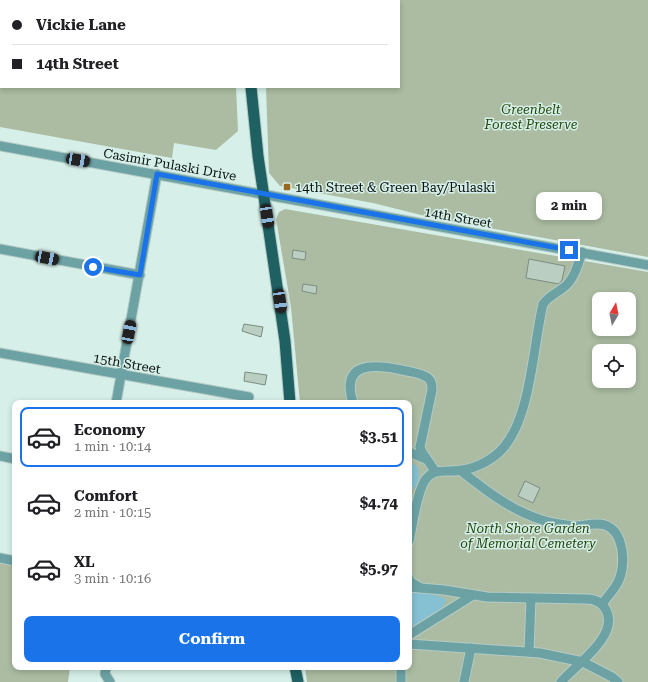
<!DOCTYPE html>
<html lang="en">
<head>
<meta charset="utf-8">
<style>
	:root { --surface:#fff; --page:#f6f6f6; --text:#202124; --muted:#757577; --line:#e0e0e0; --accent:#1a73e8 }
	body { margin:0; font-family:"Roboto Serif",serif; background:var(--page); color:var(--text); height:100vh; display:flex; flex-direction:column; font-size:15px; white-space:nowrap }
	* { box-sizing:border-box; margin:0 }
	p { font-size:13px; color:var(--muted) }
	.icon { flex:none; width:22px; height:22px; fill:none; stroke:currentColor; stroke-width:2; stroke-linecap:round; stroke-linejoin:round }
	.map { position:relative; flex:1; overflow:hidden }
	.details { position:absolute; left:12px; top:400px; width:400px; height:270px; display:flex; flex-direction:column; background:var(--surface); border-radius:8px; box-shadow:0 2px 6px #0003 }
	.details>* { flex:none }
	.hud { position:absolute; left:0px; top:0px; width:400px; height:88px; box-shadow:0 2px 6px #0003; display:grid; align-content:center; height:88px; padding:0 12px; background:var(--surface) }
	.needle { width:26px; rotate:10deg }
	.fabs { position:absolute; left:592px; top:292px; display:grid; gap:8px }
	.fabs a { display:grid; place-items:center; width:44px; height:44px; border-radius:8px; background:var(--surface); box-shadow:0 2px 6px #0003; font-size:20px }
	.end { position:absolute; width:18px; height:18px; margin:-9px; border:5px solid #1a73e8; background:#fff; box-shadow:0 0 0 2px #fff }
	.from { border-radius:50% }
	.bubble { position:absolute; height:28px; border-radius:8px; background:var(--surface); box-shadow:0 2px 6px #0003; font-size:13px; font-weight:700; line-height:28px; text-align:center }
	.car { position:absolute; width:12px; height:24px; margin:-12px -6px; border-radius:5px; box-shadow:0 0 3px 1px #0007; background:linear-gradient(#222 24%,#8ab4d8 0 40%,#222 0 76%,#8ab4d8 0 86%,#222 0) }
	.hud b { display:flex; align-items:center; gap:14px; height:38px; font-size:15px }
	.hud b+b { border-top:1px solid var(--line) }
	.hud i { width:10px; height:10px; background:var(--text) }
	ul { padding:7px 0 0; list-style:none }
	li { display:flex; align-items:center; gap:12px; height:60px; margin:0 8px 6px; padding:0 4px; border:2px solid transparent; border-radius:8px }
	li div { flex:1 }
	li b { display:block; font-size:15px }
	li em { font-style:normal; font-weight:700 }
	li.on { border-color:var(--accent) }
	li>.icon { width:36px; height:36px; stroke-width:1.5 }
	.button { display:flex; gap:8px; margin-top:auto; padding:8px 12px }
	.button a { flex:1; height:46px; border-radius:8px; background:var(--accent); color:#fff; font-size:16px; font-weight:700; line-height:46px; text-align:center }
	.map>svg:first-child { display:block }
	.green { fill:#abbca2; fill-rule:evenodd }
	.water { fill:#85c0d3 }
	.building { fill:#bacec1; stroke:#7b8d81 }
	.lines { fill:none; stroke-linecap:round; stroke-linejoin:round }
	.minor-casing { stroke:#b5cbc5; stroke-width:11 }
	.major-casing { stroke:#b5cbc5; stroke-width:13 }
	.minor { stroke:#6ca2a4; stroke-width:9 }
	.major { stroke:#1f6062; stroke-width:11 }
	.route { stroke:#1a73e8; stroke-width:5 }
	.poi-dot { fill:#9a681c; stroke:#d6efe8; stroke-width:1.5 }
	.labels { text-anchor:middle; stroke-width:3; stroke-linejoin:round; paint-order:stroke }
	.park-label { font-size:13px; font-style:italic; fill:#23470a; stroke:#d6efe8 }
	.street-label { font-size:13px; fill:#09110f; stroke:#d6efe8 }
	.poi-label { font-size:13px; fill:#09110f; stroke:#d6efe8; text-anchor:start }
</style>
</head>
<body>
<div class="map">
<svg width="648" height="682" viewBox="0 0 648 682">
	<rect width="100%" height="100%" fill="#d6efe8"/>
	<g class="green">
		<polygon points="0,0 233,0 1,1 1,87 236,87 238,131 216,150 174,143 172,158 0,127"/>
		<polygon points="262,0 648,0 648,257 429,217 373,203 280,186 269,173 266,87 399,87 399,1"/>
		<path d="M285,209L648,272V682H307L305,667H409V403H300L291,307L276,219L279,212ZM599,299H629V329H599ZM599,351H629V381H599Z"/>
		<polygon points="0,562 15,565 15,667 70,667 68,682 0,682"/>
	</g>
	<g class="water">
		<path d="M409,461L417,466C422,475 417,487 409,493Z"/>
		<path d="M422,592L445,598L446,601C440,615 422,623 409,627V593Z"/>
	</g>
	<g class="building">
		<polygon points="293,250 306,252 305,260 292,258"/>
		<polygon points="529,259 565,266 562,280 559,284 526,278"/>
		<polygon points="303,284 317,286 316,294 302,291"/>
		<polygon points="244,324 263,327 261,337 242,331"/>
		<polygon points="245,372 267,375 265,385 244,381"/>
		<polygon points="525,481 540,488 533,503 518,496"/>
	</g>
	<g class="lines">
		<g class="minor-casing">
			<g id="minor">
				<polyline points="0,146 648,265"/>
				<polyline points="0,249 140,275"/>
				<polyline points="0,353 249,397"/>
				<polyline points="116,403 157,174"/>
				<path d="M353,403C340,361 374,364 402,370C410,372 422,373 428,378C432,381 432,385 432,390L420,447L422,452L435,471"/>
				<polyline points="409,452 426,459"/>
				<polyline points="0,456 15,459"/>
				<path d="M461,471C485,490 512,511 542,520C552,523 564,525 575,526C585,526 595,522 605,525C625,532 626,567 618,582C614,590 607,597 602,604"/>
				<path d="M409,541C413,524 416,496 424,482C433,466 447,473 462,470C477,468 494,459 504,447C531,415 533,346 543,304C549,296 555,294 563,288C574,280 578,265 582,252"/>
				<polyline points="0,558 15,561"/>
				<polyline points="409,578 411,582 421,588"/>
				<path d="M409,587L444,590L487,597L586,599C595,599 602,602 606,610C620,636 574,666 561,682"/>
				<polyline points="409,635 473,595"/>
				<polyline points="409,644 540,653 583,662 612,677 618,682"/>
				<polyline points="529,652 531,598"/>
				<polyline points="106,667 105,674 110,682"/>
				<polyline points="401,682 401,667"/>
				<polyline points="464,682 471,648"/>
			</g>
		</g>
		<g class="major-casing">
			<g id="major">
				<polyline points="246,0 246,1"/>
				<polyline points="251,87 258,156 285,341 290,403"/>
				<polyline points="295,667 298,682"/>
			</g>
		</g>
		<use href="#minor" class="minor"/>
		<use href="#major" class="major"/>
	</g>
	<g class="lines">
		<polyline class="route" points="93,267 140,275 157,174 569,250"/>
	</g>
	<rect class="poi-dot" x="283" y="183" width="8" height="8" rx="2"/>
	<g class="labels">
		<g class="park-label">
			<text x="531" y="114">Greenbelt<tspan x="531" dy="15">Forest Preserve</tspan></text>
			<text x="528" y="533">North Shore Garden<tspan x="528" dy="15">of Memorial Cemetery</tspan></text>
		</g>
		<g class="street-label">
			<text transform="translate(170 164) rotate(10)" y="5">Casimir Pulaski Drive</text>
			<text transform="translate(458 217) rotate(10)" y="5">14th Street</text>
			<text transform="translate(127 363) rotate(10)" y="5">15th Street</text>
		</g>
		<g class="poi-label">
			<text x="295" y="192">14th Street &amp; Green Bay/Pulaski</text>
		</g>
	</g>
</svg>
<div class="fabs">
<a><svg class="needle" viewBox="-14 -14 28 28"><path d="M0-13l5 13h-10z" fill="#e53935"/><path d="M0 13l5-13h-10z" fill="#757577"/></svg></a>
<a><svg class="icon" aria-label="locate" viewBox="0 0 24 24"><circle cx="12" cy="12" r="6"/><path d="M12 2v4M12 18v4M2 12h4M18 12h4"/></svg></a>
</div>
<i class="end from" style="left:93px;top:267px"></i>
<i class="end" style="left:569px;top:250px"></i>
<div class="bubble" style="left:536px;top:192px;width:66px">2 min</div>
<i class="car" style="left:78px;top:160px;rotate:100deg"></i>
<i class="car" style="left:267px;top:216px;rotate:171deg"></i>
<i class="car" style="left:47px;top:258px;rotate:101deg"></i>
<i class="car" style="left:280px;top:301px;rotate:172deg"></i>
<i class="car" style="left:129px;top:332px;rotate:11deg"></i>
<div class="hud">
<b><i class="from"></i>Vickie Lane</b>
<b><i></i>14th Street</b>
</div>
<section class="details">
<ul>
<li class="on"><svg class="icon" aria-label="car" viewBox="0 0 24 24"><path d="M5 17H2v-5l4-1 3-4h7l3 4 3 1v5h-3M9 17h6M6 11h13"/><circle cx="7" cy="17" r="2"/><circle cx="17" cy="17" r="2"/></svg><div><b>Economy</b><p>1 min · 10:14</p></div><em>$3.51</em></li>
<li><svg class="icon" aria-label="car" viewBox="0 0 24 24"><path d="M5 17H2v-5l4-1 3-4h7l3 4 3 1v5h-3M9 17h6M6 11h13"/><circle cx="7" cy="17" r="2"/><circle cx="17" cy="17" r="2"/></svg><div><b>Comfort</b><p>2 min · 10:15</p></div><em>$4.74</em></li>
<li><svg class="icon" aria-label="car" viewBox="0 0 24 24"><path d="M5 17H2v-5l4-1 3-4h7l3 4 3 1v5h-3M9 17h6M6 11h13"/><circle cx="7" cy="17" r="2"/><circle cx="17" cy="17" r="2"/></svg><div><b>XL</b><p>3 min · 10:16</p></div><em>$5.97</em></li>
</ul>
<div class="button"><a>Confirm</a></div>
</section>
</div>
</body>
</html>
